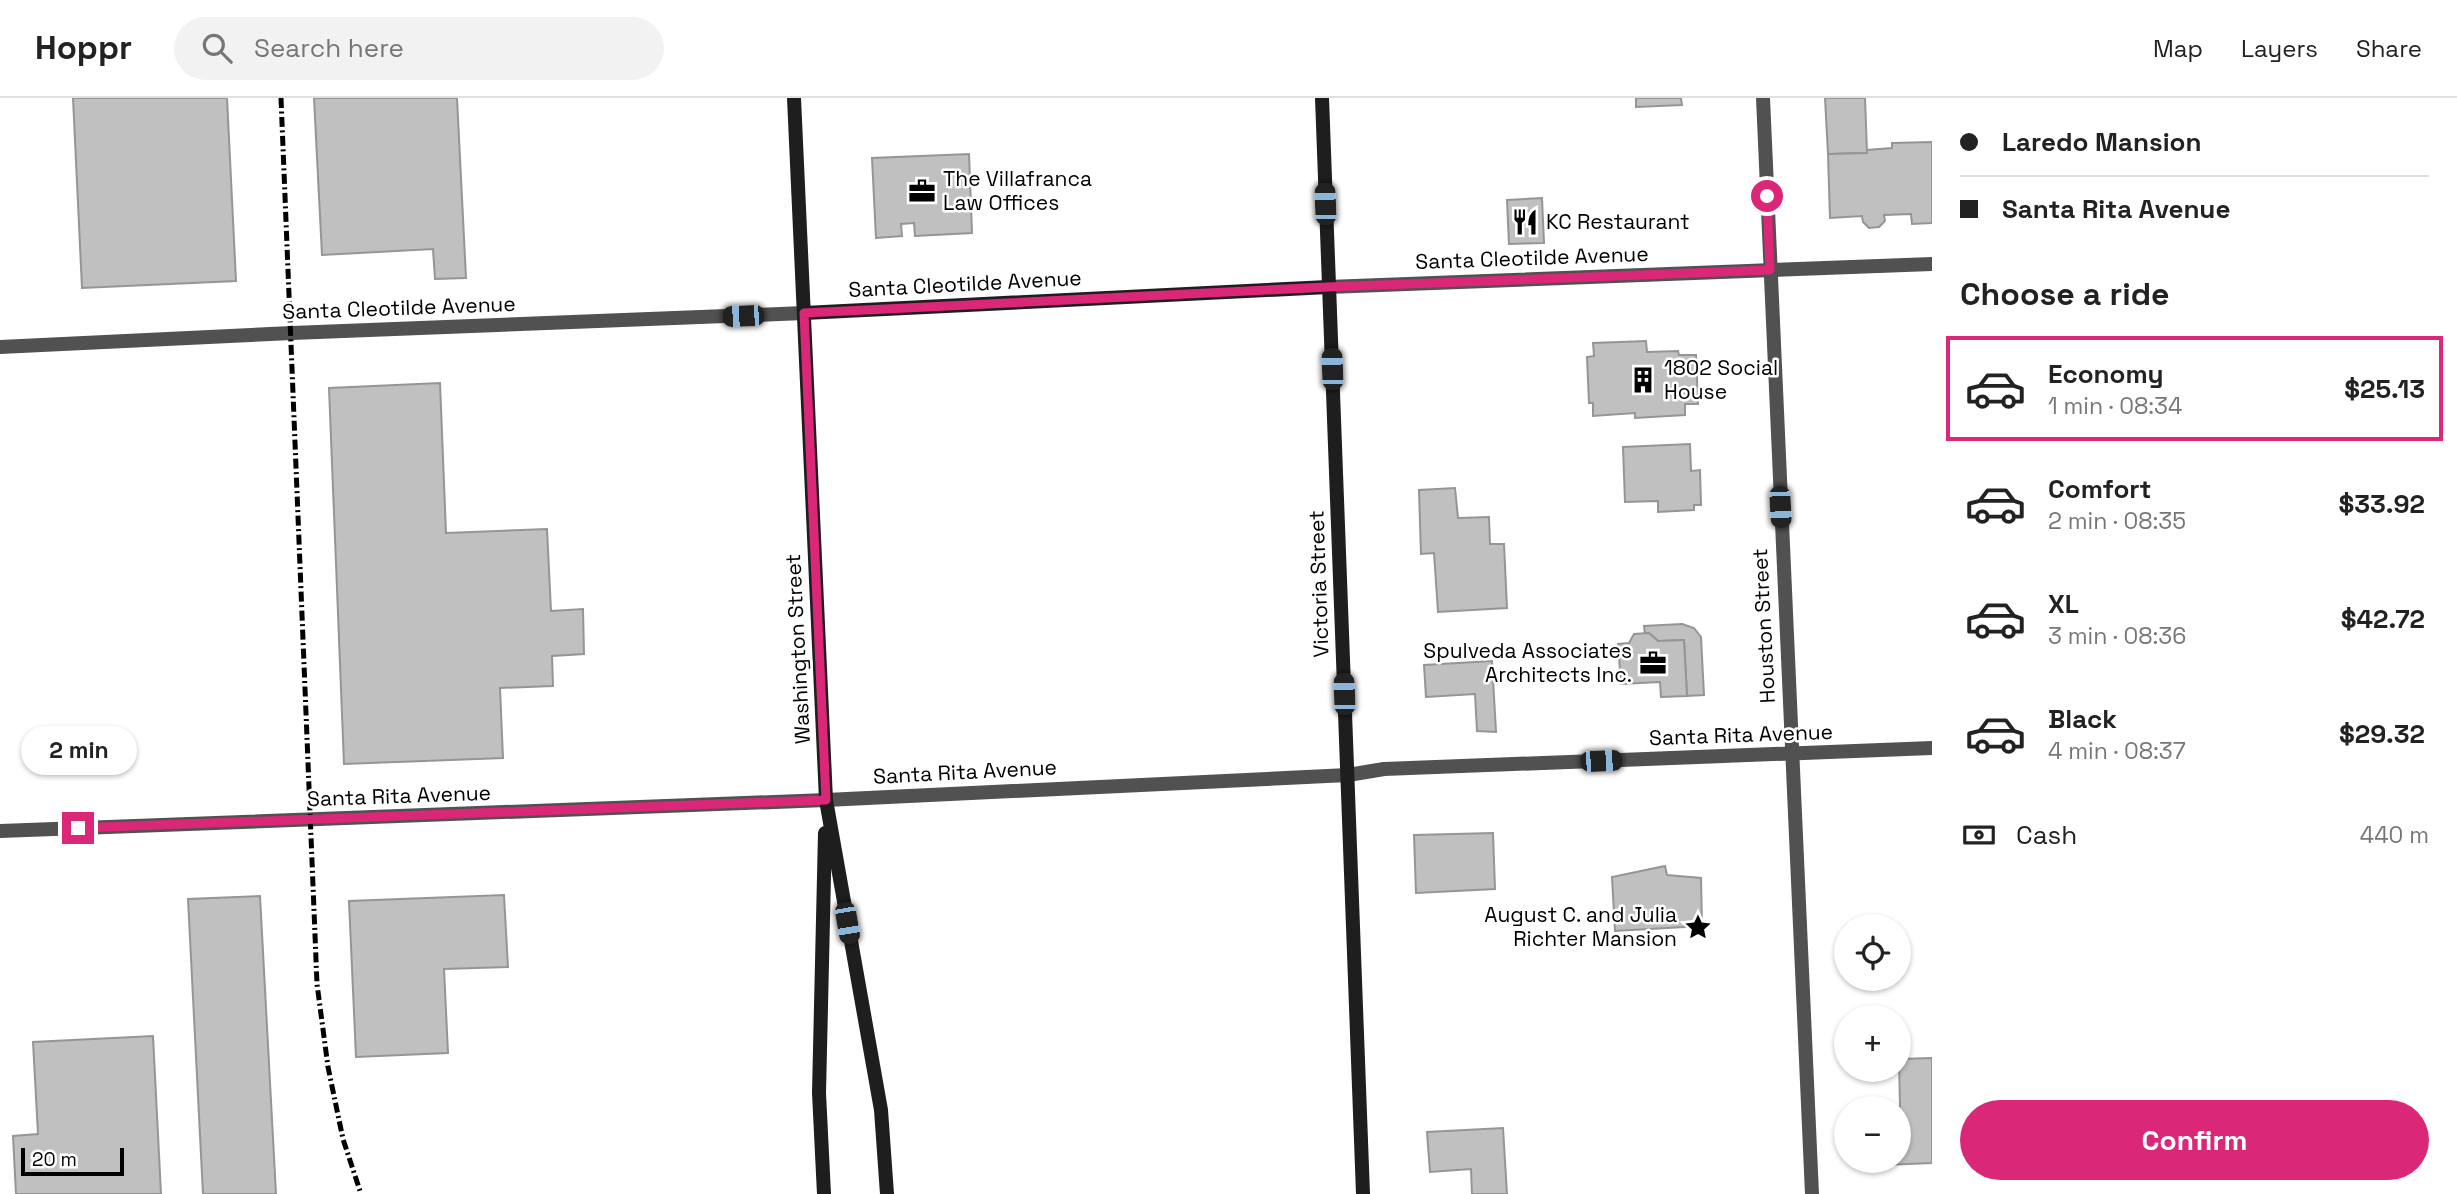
<!DOCTYPE html>
<html lang="en">
<head>
<meta charset="utf-8">
<style>
	:root { --surface:#fff; --page:#f2f2f2; --text:#222; --muted:#767676; --line:#e0e0e0; --accent:#db2777 }
	body { margin:0; font-family:"Space Grotesk",sans-serif; background:var(--page); color:var(--text); height:100vh; display:flex; flex-direction:column; font-size:26px; white-space:nowrap }
	* { box-sizing:border-box; margin:0 }
	p { font-size:23px; color:var(--muted) }
	.icon { flex:none; width:38px; height:38px; fill:none; stroke:currentColor; stroke-width:2; stroke-linecap:round; stroke-linejoin:round }
	.map { position:relative; flex:1; overflow:hidden }
	.side { display:flex; flex-direction:column; background:var(--surface); width:525px }
	.side>* { flex:none }
	.hud { display:grid; align-content:center; height:154px; padding:0 28px; background:var(--surface) }
	.controls { position:absolute; left:1834px; top:816px; display:grid; gap:14px }
	.controls a { display:grid; place-items:center; width:77px; height:77px; border-radius:50%; background:var(--surface); box-shadow:0 2px 5px #0004; font-size:35px }
	.scale { position:absolute; left:21px; bottom:18px; width:103px; box-sizing:border-box; padding-left:7px; border:4px solid #000; border-top:0; font-size:19px; line-height:24px; white-space:nowrap; color:#000; -webkit-text-stroke:5px #fff; paint-order:stroke }
	.end { position:absolute; width:32px; height:32px; margin:-16px; border:9px solid #db2777; background:#fff; box-shadow:0 0 0 4px #fff }
	.from { border-radius:50% }
	.bubble { position:absolute; height:49px; border-radius:24px; background:var(--surface); box-shadow:0 2px 5px #0004; font-size:23px; font-weight:700; line-height:49px; text-align:center }
	.car { position:absolute; width:21px; height:42px; margin:-21px -10px; border-radius:9px; box-shadow:0 0 5px 2px #0007; background:linear-gradient(#222 24%,#8ab4d8 0 40%,#222 0 76%,#8ab4d8 0 86%,#222 0) }
	.hud b { display:flex; align-items:center; gap:24px; height:66px; font-size:26px }
	.hud b+b { border-top:2px solid var(--line) }
	.hud i { width:18px; height:18px; background:var(--text) }
	ul { padding:0; list-style:none }
	li { display:flex; align-items:center; gap:21px; height:105px; margin:0 14px 10px; padding:0 14px; border:4px solid transparent; border-radius:0px }
	li div { flex:1 }
	li b { display:block; font-size:26px }
	li em { font-style:normal; font-weight:700 }
	li.on { border-color:var(--accent) }
	li>.icon { width:63px; height:63px; stroke-width:1.5 }
	h2 { padding:0 28px; font-size:32px; line-height:84px }
	.pay { display:flex; align-items:center; gap:18px; height:77px; padding:0 28px; font-size:26px }
	.pay p { margin-inline-start:auto }
	.cta { display:flex; gap:14px; margin-top:auto; padding:14px 28px }
	.cta a { flex:1; height:80px; border-radius:42px; background:var(--accent); color:#fff; font-size:28px; font-weight:700; line-height:80px; text-align:center }
	header { display:flex; align-items:center; gap:42px; box-sizing:border-box; height:98px; padding:0 35px; background:var(--surface); border-bottom:2px solid var(--line) }
	header strong { font-size:33px }
	nav { display:flex; gap:38px; margin-inline-start:auto; font-size:24px }
	.search { width:490px; height:63px; background:var(--page); display:flex; align-items:center; gap:18px; box-sizing:border-box; padding:0 24px; border-radius:38px; color:var(--muted); font-size:26px }
	main { display:flex; flex:1; min-height:0 }
	.map>svg:first-child { display:block }
	.building { fill:#c0c0c0; stroke:#959595; stroke-width:2 }
	.lines { fill:none; stroke-linecap:round; stroke-linejoin:round }
	.street { stroke:#515151; stroke-width:14 }
	.secondary { stroke:#1e1e1e; stroke-width:14 }
	.rail { stroke:#000; stroke-width:5; stroke-dasharray:10 3.5 2 3.5; stroke-linecap:butt }
	.route { stroke:#db2777; stroke-width:9 }
	.labels { text-anchor:middle; stroke-width:5; stroke-linejoin:round; paint-order:stroke }
	.poi-label { font-size:21px; fill:#000; stroke:#fff; text-anchor:start }
	.street-label { font-size:21px; fill:#000; stroke:#fff }
</style>
</head>
<body>
<header>
<strong>Hoppr</strong>
<div class="search"><svg class="icon" aria-label="search" viewBox="0 0 24 24"><circle cx="10" cy="10" r="6"/><path d="M15 15l6 6"/></svg>Search here</div>
<nav><a>Map</a><a>Layers</a><a>Share</a></nav>
</header>
<main>
<div class="map">
<svg width="1932" height="1096" viewBox="0 0 1932 1096">
	<rect width="100%" height="100%" fill="#fff"/>
	<g class="building">
		<polygon points="73,0 227,0 236,183 82,190"/>
		<polygon points="314,0 457,0 466,180 435,181 433,151 322,157"/>
		<polygon points="1636,0 1681,0 1682,7 1636,9"/>
		<polygon points="1825,0 1865,0 1867,55 1828,56"/>
		<polygon points="1932,44 1932,125 1912,126 1911,116 1884,117 1885,123 1879,129 1869,130 1863,124 1862,118 1830,120 1828,56 1867,55 1867,52 1892,50 1892,45"/>
		<polygon points="969,56 972,135 915,138 914,125 901,126 902,138 876,140 872,60"/>
		<polygon points="1542,100 1544,145 1509,146 1507,102"/>
		<polygon points="1646,243 1647,254 1678,253 1679,257 1696,257 1698,306 1685,306 1685,317 1635,320 1635,315 1593,318 1593,305 1589,305 1587,259 1594,258 1593,245"/>
		<polygon points="440,285 446,435 547,431 551,513 583,511 584,556 552,558 553,588 500,590 503,660 344,666 329,290"/>
		<polygon points="1690,346 1691,373 1700,372 1701,407 1694,407 1694,412 1658,414 1658,403 1625,404 1623,349"/>
		<polygon points="1455,390 1458,420 1489,419 1490,446 1504,446 1507,510 1438,514 1434,455 1421,456 1419,392"/>
		<polygon points="1682,526 1694,530 1701,539 1704,597 1687,598 1684,542 1658,543 1649,535 1645,536 1644,528"/>
		<polygon points="1649,535 1658,543 1684,542 1687,598 1661,599 1660,584 1621,586 1618,546 1629,545 1634,536"/>
		<polygon points="1492,563 1496,634 1477,633 1475,596 1426,599 1424,567"/>
		<polygon points="1493,735 1495,791 1416,795 1414,737"/>
		<polygon points="1665,768 1667,777 1701,780 1702,828 1615,833 1612,779"/>
		<polygon points="504,797 508,869 444,871 448,955 356,959 349,803"/>
		<polygon points="260,798 276,1096 203,1096 188,801"/>
		<polygon points="153,938 161,1096 16,1096 13,1038 38,1036 33,944"/>
		<polygon points="1932,960 1932,1065 1861,1068 1861,1062 1899,1062 1899,1010 1878,1010 1900,1009 1899,961"/>
		<polygon points="1503,1030 1507,1096 1472,1096 1471,1071 1430,1074 1427,1034"/>
	</g>
	<g class="lines">
		<g class="street">
			<polyline points="1763,0 1812,1096"/>
			<polyline points="1328,189 1932,166"/>
			<polyline points="0,249 292,235 804,215"/>
			<polyline points="0,733 826,702 1348,677 1384,671 1932,650"/>
		</g>
		<g class="secondary">
			<polyline points="794,0 826,702 881,1012 887,1096"/>
			<polyline points="1322,0 1363,1096"/>
			<polyline points="804,215 1328,189"/>
			<polyline points="824,1096 819,995 825,735"/>
		</g>
		<polyline class="rail" points="281,0 317,886 328,969 343,1041 361,1096"/>
	</g>
	<g class="lines">
		<polyline class="route" points="78,730 826,702 804,215 1328,189 1770,172 1767,98"/>
	</g>
	<defs>
		<g id="office-bare" transform="scale(2.1)"><path d="M-6-3h4V-5.5h4V-3h4V5H-6ZM-1-4.5V-3h2v-1.5ZM-6 0V1H6V0Z" fill="#000" stroke="#fff" stroke-width="2.5" paint-order="stroke"/></g>
		<g id="restaurant-bare" transform="scale(2.1)"><path d="M-5-6h1v4h1v-4h1v4h1v-4h1v5L-1.5 .5V6h-2V.5L-5-1ZM5-6V6H3V1.5H1.5Q1.5-4 5-6Z" fill="#000" stroke="#fff" stroke-width="2.5" paint-order="stroke"/></g>
		<g id="building-bare" transform="scale(2.1)"><path d="M-4-6H4V6H1V3H-1V6H-4ZM-2.5-4.3h1.7v1.8h-1.7ZM.8-4.3h1.7v1.8H.8ZM-2.5-1h1.7V.8h-1.7ZM.8-1h1.7V.8H.8Z" fill="#000" stroke="#fff" stroke-width="2.5" paint-order="stroke"/></g>
		<g id="sight-bare" transform="scale(2.1)"><path d="M0-6L1.8-2.2L6-1.7L2.9 1.2L3.7 5.4L0 3.3L-3.7 5.4L-2.9 1.2L-6-1.7L-1.8-2.2Z" fill="#000" stroke="#fff" stroke-width="2.5" paint-order="stroke"/></g>
	</defs>
	<g fill-rule="evenodd">
		<use href="#office-bare" x="922" y="93"/>
		<use href="#restaurant-bare" x="1525" y="124"/>
		<use href="#building-bare" x="1643" y="282"/>
		<use href="#office-bare" x="1653" y="565"/>
		<use href="#sight-bare" x="1698" y="829"/>
	</g>
	<g class="labels">
		<g class="poi-label">
			<text x="943" y="88">The Villafranca<tspan x="943" dy="24">Law Offices</tspan></text>
			<text x="1546" y="131">KC Restaurant</text>
			<text x="1664" y="277">1802 Social<tspan x="1664" dy="24">House</tspan></text>
			<text x="1632" y="560" text-anchor="end">Spulveda Associates<tspan x="1632" dy="24">Architects Inc.</tspan></text>
			<text x="1677" y="824" text-anchor="end">August C. and Julia<tspan x="1677" dy="24">Richter Mansion</tspan></text>
		</g>
		<g class="street-label">
			<text transform="translate(1532 160) rotate(-2)" y="7">Santa Cleotilde Avenue</text>
			<text transform="translate(965 186) rotate(-3)" y="7">Santa Cleotilde Avenue</text>
			<text transform="translate(399 210) rotate(-2)" y="7">Santa Cleotilde Avenue</text>
			<text transform="translate(1319 486) rotate(-92)" y="7">Victoria Street</text>
			<text transform="translate(1764 528) rotate(-93)" y="7">Houston Street</text>
			<text transform="translate(798 551) rotate(-93)" y="7">Washington Street</text>
			<text transform="translate(1741 637) rotate(-2)" y="7">Santa Rita Avenue</text>
			<text transform="translate(965 674) rotate(-3)" y="7">Santa Rita Avenue</text>
			<text transform="translate(399 698) rotate(-2)" y="7">Santa Rita Avenue</text>
		</g>
	</g>
</svg>
<div class="controls">
<a><svg class="icon" aria-label="locate" viewBox="0 0 24 24"><circle cx="12" cy="12" r="6"/><path d="M12 2v4M12 18v4M2 12h4M18 12h4"/></svg></a>
<a>+</a>
<a>−</a>
</div>
<div class="scale">20 m</div>
<i class="end from" style="left:1767px;top:98px"></i>
<i class="end" style="left:78px;top:730px"></i>
<div class="bubble" style="left:21px;top:628px;width:116px">2 min</div>
<i class="car" style="left:1325px;top:106px;rotate:358deg"></i>
<i class="car" style="left:743px;top:218px;rotate:268deg"></i>
<i class="car" style="left:1332px;top:271px;rotate:358deg"></i>
<i class="car" style="left:1780px;top:409px;rotate:177deg"></i>
<i class="car" style="left:1344px;top:596px;rotate:358deg"></i>
<i class="car" style="left:1601px;top:663px;rotate:88deg"></i>
<i class="car" style="left:847px;top:825px;rotate:170deg"></i>
</div>
<section class="side">
<div class="hud">
<b><i class="from"></i>Laredo Mansion</b>
<b><i></i>Santa Rita Avenue</b>
</div>
<h2>Choose a ride</h2>
<ul>
<li class="on"><svg class="icon" aria-label="car" viewBox="0 0 24 24"><path d="M5 17H2v-5l4-1 3-4h7l3 4 3 1v5h-3M9 17h6M6 11h13"/><circle cx="7" cy="17" r="2"/><circle cx="17" cy="17" r="2"/></svg><div><b>Economy</b><p>1 min · 08:34</p></div><em>$25.13</em></li>
<li><svg class="icon" aria-label="car" viewBox="0 0 24 24"><path d="M5 17H2v-5l4-1 3-4h7l3 4 3 1v5h-3M9 17h6M6 11h13"/><circle cx="7" cy="17" r="2"/><circle cx="17" cy="17" r="2"/></svg><div><b>Comfort</b><p>2 min · 08:35</p></div><em>$33.92</em></li>
<li><svg class="icon" aria-label="car" viewBox="0 0 24 24"><path d="M5 17H2v-5l4-1 3-4h7l3 4 3 1v5h-3M9 17h6M6 11h13"/><circle cx="7" cy="17" r="2"/><circle cx="17" cy="17" r="2"/></svg><div><b>XL</b><p>3 min · 08:36</p></div><em>$42.72</em></li>
<li><svg class="icon" aria-label="car" viewBox="0 0 24 24"><path d="M5 17H2v-5l4-1 3-4h7l3 4 3 1v5h-3M9 17h6M6 11h13"/><circle cx="7" cy="17" r="2"/><circle cx="17" cy="17" r="2"/></svg><div><b>Black</b><p>4 min · 08:37</p></div><em>$29.32</em></li>
</ul>
<div class="pay"><svg class="icon" aria-label="cash" viewBox="0 0 24 24"><path d="M3 7h18v10H3z"/><circle cx="12" cy="12" r="2"/></svg>Cash<p>440 m</p></div>
<div class="cta"><a>Confirm</a></div>
</section>
</main>
</body>
</html>
